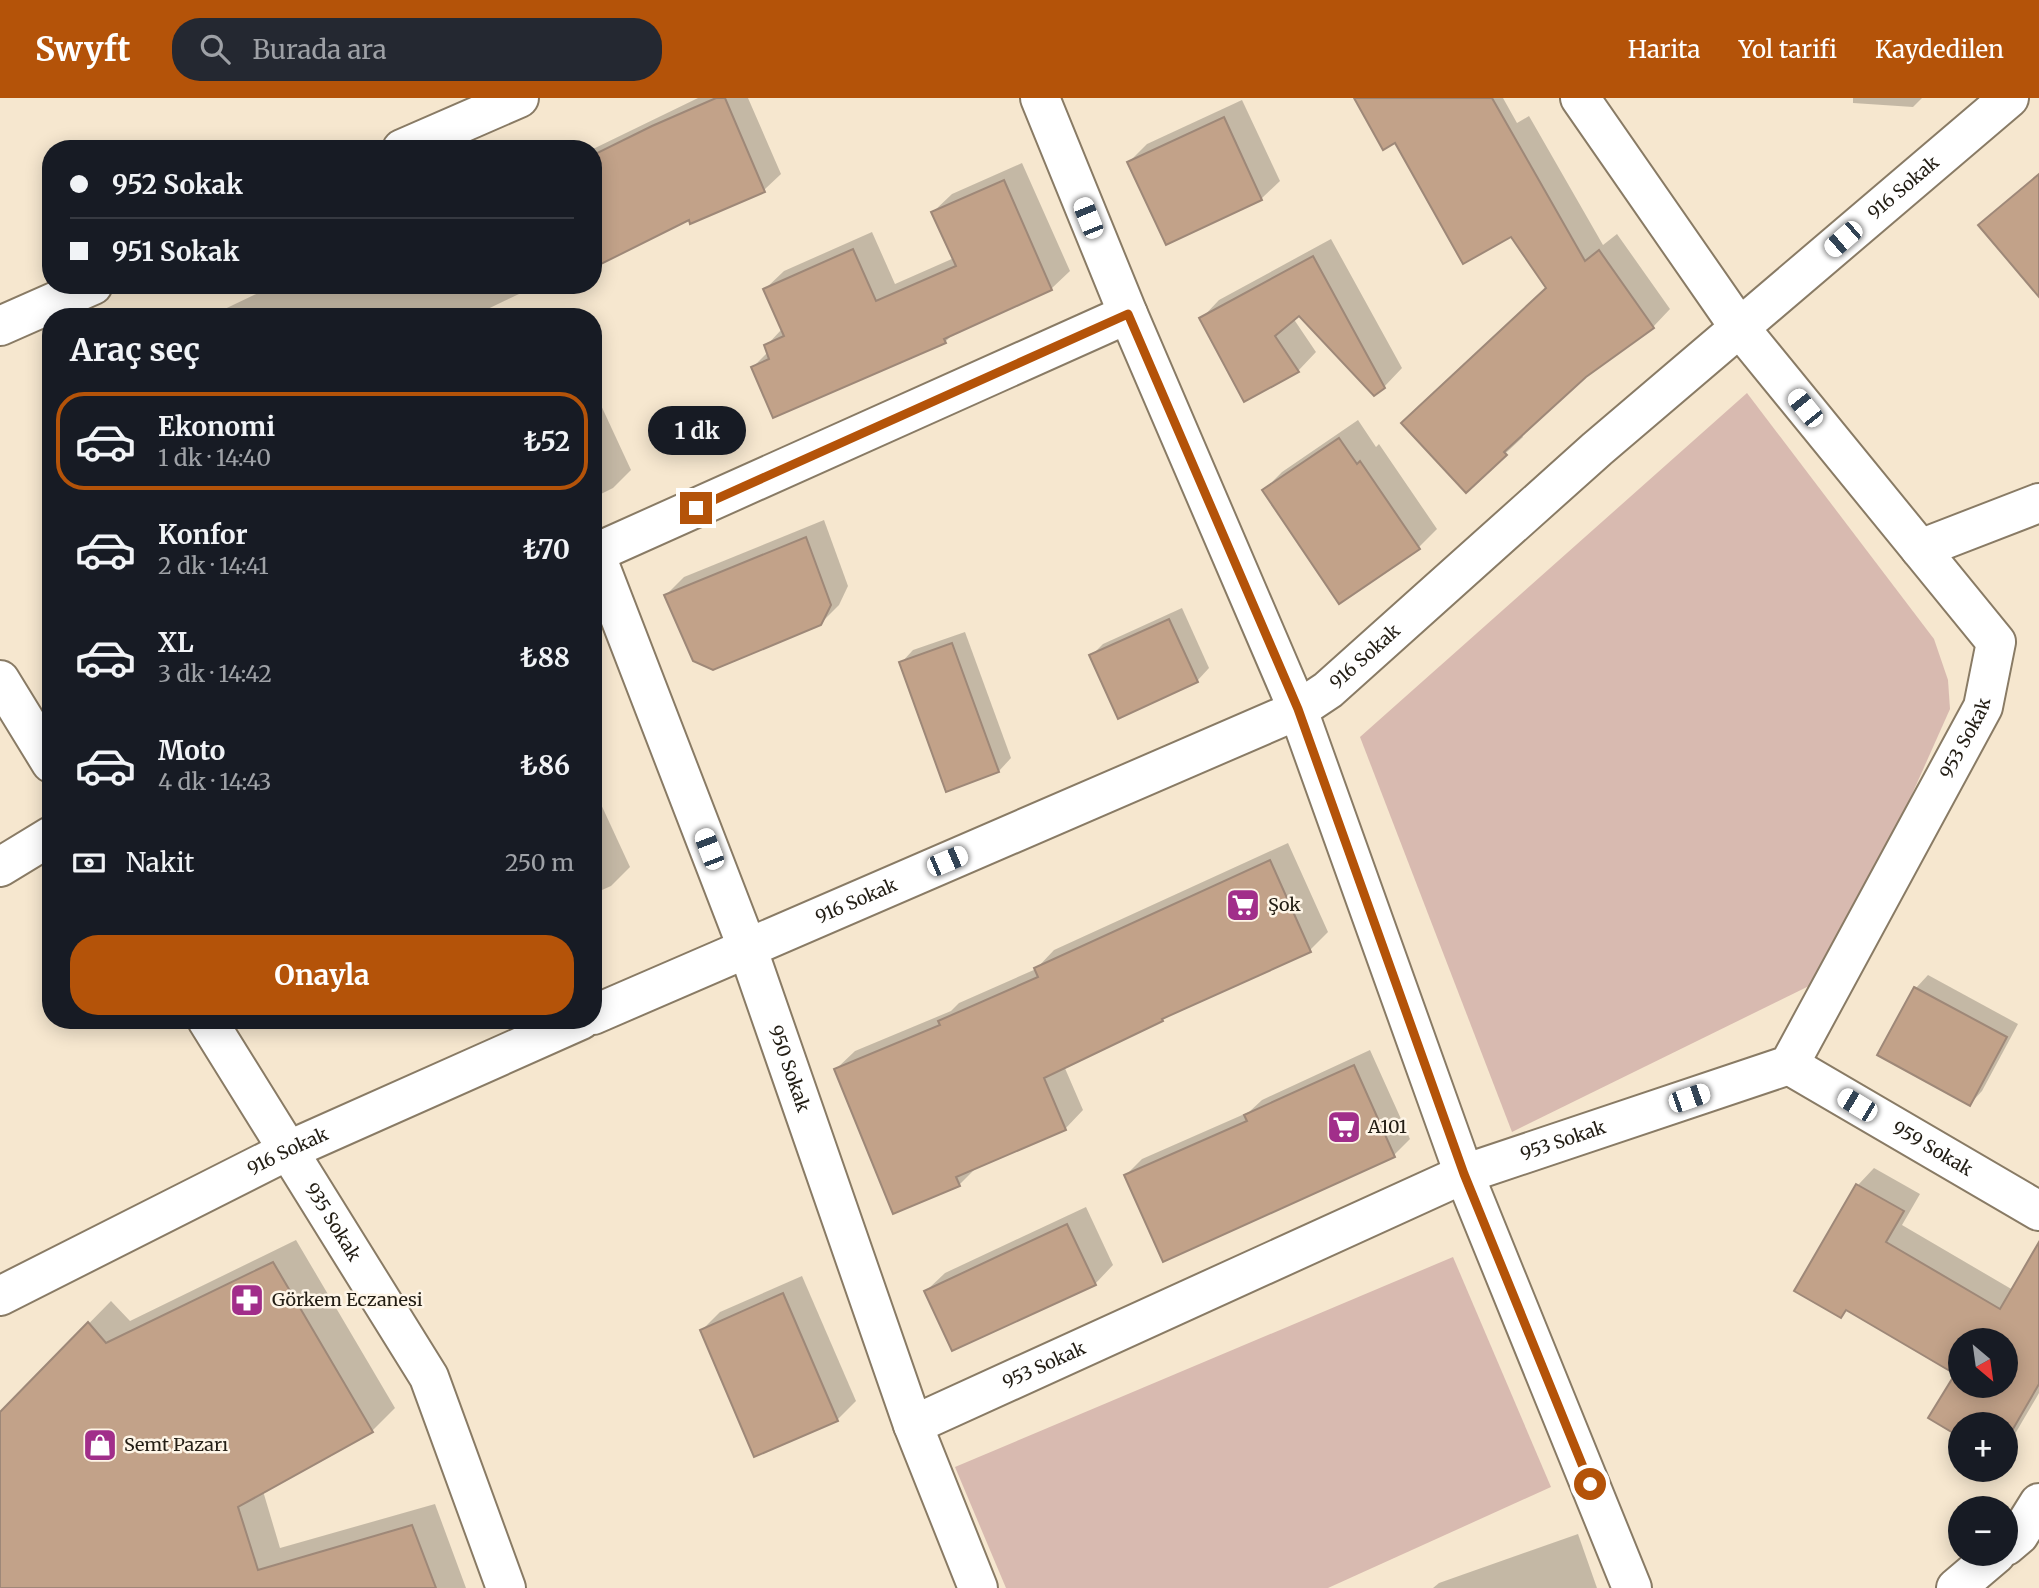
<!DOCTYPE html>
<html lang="tr">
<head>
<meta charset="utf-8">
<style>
	:root { --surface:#171b24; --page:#242831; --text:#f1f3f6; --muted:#9ea1a6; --line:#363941; --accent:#b45309 }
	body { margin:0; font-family:Merriweather,serif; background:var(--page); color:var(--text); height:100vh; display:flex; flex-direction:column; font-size:26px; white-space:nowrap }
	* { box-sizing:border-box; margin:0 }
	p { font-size:23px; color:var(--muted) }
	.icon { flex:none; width:38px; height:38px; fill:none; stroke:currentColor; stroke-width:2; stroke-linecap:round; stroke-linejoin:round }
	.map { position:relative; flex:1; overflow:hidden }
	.side { position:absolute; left:42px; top:210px; width:560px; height:721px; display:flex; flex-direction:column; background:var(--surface); border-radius:28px; box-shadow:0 4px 18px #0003 }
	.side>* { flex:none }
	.top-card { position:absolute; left:42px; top:42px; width:560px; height:154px; border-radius:28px; box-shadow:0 4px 18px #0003; display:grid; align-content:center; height:154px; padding:0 28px; background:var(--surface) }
	.needle { width:46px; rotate:151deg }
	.buttons { position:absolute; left:1948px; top:1230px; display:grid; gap:14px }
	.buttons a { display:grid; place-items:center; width:70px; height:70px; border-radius:50%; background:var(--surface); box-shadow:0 4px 18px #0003; font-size:35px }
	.end { position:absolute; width:32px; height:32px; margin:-16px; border:9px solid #b45309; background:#fff; box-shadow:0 0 0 4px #fff }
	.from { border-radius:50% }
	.bubble { position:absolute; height:49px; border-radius:24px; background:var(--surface); box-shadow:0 4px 18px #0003; font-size:23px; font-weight:700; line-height:49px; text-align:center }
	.car { position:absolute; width:21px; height:42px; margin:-21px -10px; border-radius:9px; box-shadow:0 0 5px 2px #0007; background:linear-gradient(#fff 24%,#345 0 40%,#fff 0 76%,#345 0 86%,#fff 0) }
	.top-card b { display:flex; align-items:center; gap:24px; height:66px; font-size:26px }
	.top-card b+b { border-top:2px solid var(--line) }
	.top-card i { width:18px; height:18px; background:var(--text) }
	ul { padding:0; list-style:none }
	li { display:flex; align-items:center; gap:21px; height:98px; margin:0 14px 10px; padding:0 14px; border:4px solid transparent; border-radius:28px }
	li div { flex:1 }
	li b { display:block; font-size:26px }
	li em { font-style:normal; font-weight:700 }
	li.selected { border-color:var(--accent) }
	li>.icon { width:63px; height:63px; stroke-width:1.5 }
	h2 { padding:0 28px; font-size:32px; line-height:84px }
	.pay { display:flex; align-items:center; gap:18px; height:77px; padding:0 28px; font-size:26px }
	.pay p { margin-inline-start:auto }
	.action { display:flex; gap:14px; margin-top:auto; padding:14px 28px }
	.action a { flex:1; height:80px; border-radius:28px; background:var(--accent); color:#fff; font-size:28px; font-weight:700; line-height:80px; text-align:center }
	header { display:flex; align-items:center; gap:42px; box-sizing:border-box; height:98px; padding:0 35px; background:var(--accent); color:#fff }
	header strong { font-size:33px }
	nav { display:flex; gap:38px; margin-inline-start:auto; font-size:24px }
	.search { width:490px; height:63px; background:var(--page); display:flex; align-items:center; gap:18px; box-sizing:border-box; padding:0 24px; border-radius:28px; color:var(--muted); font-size:26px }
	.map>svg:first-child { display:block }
	.green { fill:#d8bab0 }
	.shadow { fill:#0003; fill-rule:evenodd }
	.building { fill:#c2a289; stroke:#9e8878; stroke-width:2; fill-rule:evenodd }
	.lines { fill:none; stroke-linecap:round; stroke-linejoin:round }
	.minor-casing { stroke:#897b65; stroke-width:42 }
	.minor { stroke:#fff; stroke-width:38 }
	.route { stroke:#b45309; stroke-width:9 }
	.labels { text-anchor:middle; stroke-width:5; stroke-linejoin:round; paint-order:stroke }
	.street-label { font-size:18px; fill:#221d14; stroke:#fef5e7 }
	.poi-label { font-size:18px; fill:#221d14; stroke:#fef5e7; text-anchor:start }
</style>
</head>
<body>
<header>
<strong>Swyft</strong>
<div class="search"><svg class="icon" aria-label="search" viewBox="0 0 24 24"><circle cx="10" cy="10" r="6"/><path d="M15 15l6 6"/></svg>Burada ara</div>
<nav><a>Harita</a><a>Yol tarifi</a><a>Kaydedilen</a></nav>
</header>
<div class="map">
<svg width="2039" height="1490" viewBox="0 0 2039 1490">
	<rect width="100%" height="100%" fill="#f6e7cf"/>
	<g class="green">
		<polygon points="1747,295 1934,541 1948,582 1950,611 1888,750 1809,888 1512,1034 1360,639"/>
		<polygon points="1453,1159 1551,1389 1328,1490 1006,1490 955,1369"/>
	</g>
	<g class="shadow">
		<polygon points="698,0 748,0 781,76 764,92 691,123 690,120 593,168 593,51"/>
		<polygon points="1356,0 1503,0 1517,25 1529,18 1603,147 1617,136 1670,211 1653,229 1585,278 1521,336 1523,339 1466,392 1548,190 1511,137 1396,43"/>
		<polygon points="1853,0 1922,0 1913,9 1853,5"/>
		<polygon points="1242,2 1280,83 1261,101 1129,64 1147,46"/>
		<polygon points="1022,65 1070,173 1051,191 955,234 945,244 774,318 753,269 768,254 766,248 782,231 765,191 784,173 872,134 895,186 954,160 933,114 952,96"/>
		<polygon points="1331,141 1402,270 1384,289 1300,215 1293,220 1316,254 1298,273 1245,302 1201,221 1219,202"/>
		<polygon points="275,187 538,187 471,219 208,219"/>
		<polygon points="599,303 631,372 613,390 593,400 593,305"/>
		<polygon points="1358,322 1376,349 1379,346 1437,431 1419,449 1340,503 1264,392 1282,374"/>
		<polygon points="824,422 848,488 839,507 820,526 666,497 684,479"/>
		<polygon points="1182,510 1209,570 1197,583 1091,558 1103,546"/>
		<polygon points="965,534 1011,660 999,673 947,692 901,565 913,552"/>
		<polygon points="593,689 630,769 611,788 593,796"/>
		<polygon points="1288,745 1328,834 1310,852 1166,917 1064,968 1083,1012 1065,1031 978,1068 959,1087 836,971 855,953 951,913 959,905 1036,871 1054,852"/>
		<polygon points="1928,877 2018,926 1982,993 1970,1006 1879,957 1916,890"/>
		<polygon points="1370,952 1410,1041 1394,1057 1164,1162 1126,1077 1142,1061 1249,1014 1262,1002"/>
		<path d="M1874,1070L1920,1096L1902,1127L2013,1192L2039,1158V1295L2012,1341L2006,1347V1326H1960V1337L1957,1275L1848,1211L1841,1218L1796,1192L1858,1087ZM1960,1242H2006V1288H1960Z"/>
		<polygon points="1086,1109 1113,1167 1095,1186 926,1193 945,1175"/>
		<polygon points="296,1142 395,1310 372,1333 263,1393 280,1450 435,1406 466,1490 0,1490 0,1316 111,1203 130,1223"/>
		<polygon points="802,1178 856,1303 837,1322 702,1232 720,1214"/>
		<polygon points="1578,1436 1597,1490 1433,1490 1439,1485"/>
	</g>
	<g class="building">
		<polygon points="716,0 725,0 765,94 690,126 689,122 593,170 593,57 652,28"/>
		<polygon points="1354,0 1492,0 1585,163 1599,152 1654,230 1586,279 1504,354 1507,357 1466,395 1401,325 1546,190 1511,139 1463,166 1395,45 1383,52"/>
		<polygon points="1224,19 1262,102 1166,147 1127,64"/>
		<polygon points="2039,76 2039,199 1978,127"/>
		<polygon points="1004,82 1052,192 944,241 946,245 773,320 751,269 769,261 764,247 784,238 763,191 853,151 876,203 956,168 931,114"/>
		<polygon points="1313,158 1385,290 1374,298 1299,218 1275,238 1299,274 1244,304 1199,220"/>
		<polygon points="1339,340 1357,366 1360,363 1420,451 1339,506 1262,392"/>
		<polygon points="806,439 831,507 821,527 713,572 693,563 664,497"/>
		<polygon points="1169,521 1198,584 1118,621 1089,557"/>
		<polygon points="952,545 999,674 946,694 899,564"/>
		<polygon points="1270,762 1311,854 1162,921 1163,923 1044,980 1066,1032 956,1079 960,1088 893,1116 834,971 940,927 938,923 1038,879 1034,870"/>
		<polygon points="1914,889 2007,939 1970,1008 1877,957"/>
		<polygon points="1354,967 1395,1059 1163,1164 1124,1077 1247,1023 1244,1017"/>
		<path d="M1856,1086L1904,1113L1886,1144L2000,1211L2039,1144V1286L2006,1343V1326H1960V1339L1928,1320L1955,1276L1846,1212L1841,1220L1794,1193ZM1960,1242H2006V1288H1960Z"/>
		<polygon points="1067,1126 1096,1187 952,1253 924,1193"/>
		<polygon points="273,1164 373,1334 238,1409 258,1472 412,1427 436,1490 0,1490 0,1314 88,1224 106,1245"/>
		<polygon points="783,1195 838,1323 754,1359 700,1232"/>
	</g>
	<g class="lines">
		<g class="minor-casing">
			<g id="minor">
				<polyline points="1040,0 1128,216 1298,612 1464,1076 1632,1490"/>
				<polyline points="402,51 519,0"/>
				<polyline points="0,228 93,187"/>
				<polyline points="1920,451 2039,405"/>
				<path id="s1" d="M595,455L747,849L913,1327L978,1490"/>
				<polyline points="593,456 1128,216"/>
				<polyline points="0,582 51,665"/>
				<polyline points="0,769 51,738"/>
				<path id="s2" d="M593,917L1298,612L1328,592L1597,351L2009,0"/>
				<path id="s3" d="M207,922L429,1279L506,1490"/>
				<path id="s4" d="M1789,967L2039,1113"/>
				<path id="s5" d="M0,1198L287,1053L581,922"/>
				<path id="s6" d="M913,1327L1464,1076L1789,967L1983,609L1996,544L1739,229L1580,0"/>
				<polyline points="2006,1448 2019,1437 2039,1405"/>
				<polyline points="1956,1490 1996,1456"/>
			</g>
		</g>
		<use href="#minor" class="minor"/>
	</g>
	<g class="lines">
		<polyline class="route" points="696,410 1128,216 1298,611 1464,1076 1590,1386"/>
	</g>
	<defs>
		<g id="supermarket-square" transform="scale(1.75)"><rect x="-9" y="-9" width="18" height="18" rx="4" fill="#a12e8a" stroke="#fef5e7"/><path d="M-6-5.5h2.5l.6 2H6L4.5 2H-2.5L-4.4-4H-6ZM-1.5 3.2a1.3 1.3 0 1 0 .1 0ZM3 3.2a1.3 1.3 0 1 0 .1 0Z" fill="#fff"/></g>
		<g id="pharmacy-square" transform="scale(1.75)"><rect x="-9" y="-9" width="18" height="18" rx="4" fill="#a12e8a" stroke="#fef5e7"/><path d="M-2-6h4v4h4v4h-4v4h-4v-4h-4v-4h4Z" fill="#fff"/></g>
		<g id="shop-square" transform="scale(1.75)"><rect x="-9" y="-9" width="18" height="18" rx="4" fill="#a12e8a" stroke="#fef5e7"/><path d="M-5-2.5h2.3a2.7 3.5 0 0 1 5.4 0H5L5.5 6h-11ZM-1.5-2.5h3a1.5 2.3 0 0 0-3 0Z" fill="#fff"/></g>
	</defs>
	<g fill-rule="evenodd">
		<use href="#supermarket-square" x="1243" y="807"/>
		<use href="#supermarket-square" x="1344" y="1029"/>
		<use href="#pharmacy-square" x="247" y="1202"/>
		<use href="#shop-square" x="100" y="1347"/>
	</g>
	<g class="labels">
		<g class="street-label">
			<text dy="6" stroke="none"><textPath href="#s2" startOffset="1568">916 Sokak</textPath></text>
			<text dy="6" stroke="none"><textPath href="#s2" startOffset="854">916 Sokak</textPath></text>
			<text dy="6" stroke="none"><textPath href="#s6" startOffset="1320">953 Sokak</textPath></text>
			<text dy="6" stroke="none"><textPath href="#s2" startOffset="287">916 Sokak</textPath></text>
			<text dy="6" stroke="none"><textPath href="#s1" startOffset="551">950 Sokak</textPath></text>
			<text dy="6" stroke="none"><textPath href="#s6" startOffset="710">953 Sokak</textPath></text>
			<text dy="6" stroke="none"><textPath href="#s4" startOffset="166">959 Sokak</textPath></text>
			<text dy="6" stroke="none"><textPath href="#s5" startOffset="322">916 Sokak</textPath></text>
			<text dy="6" stroke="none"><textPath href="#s3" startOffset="238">935 Sokak</textPath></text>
			<text dy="6" stroke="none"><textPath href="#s6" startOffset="144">953 Sokak</textPath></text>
		</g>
		<g class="poi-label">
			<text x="1268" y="813">Şok</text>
			<text x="1368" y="1035">A101</text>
			<text x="272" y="1208">Görkem Eczanesi</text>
			<text x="124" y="1353">Semt Pazarı</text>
		</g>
	</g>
</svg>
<div class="buttons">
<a><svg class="needle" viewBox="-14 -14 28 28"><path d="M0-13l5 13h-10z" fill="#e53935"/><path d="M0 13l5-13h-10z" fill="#9ea1a6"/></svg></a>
<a>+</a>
<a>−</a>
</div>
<i class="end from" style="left:1590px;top:1386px"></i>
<i class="end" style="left:696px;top:410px"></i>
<div class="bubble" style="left:648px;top:308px;width:98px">1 dk</div>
<i class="car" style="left:1088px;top:120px;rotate:338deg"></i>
<i class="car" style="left:1843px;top:141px;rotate:229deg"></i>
<i class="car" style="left:1805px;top:310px;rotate:321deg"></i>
<i class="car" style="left:709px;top:751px;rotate:339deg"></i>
<i class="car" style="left:947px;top:763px;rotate:67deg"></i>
<i class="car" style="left:1689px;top:1000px;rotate:71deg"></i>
<i class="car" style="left:1857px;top:1007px;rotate:301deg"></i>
<div class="top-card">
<b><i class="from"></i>952 Sokak</b>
<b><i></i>951 Sokak</b>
</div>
<section class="side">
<h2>Araç seç</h2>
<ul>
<li class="selected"><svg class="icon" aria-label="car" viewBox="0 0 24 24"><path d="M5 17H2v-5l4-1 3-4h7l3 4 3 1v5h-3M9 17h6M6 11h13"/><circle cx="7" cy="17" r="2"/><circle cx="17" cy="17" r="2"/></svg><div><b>Ekonomi</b><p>1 dk · 14:40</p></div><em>₺52</em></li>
<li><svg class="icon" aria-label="car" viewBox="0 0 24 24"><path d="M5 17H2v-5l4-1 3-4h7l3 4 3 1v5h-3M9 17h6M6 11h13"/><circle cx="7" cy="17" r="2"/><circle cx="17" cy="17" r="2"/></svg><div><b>Konfor</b><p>2 dk · 14:41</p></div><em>₺70</em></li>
<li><svg class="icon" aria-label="car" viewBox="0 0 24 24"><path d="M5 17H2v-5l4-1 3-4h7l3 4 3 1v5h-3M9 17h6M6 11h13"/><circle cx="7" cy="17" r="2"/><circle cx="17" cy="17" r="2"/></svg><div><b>XL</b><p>3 dk · 14:42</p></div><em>₺88</em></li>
<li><svg class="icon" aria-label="car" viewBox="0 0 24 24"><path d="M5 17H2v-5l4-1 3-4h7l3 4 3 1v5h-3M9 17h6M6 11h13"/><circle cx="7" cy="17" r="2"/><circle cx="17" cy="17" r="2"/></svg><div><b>Moto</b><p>4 dk · 14:43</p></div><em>₺86</em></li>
</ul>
<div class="pay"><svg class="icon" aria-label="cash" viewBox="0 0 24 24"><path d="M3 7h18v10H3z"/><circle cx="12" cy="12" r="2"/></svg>Nakit<p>250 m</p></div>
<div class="action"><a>Onayla</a></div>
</section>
</div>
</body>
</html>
